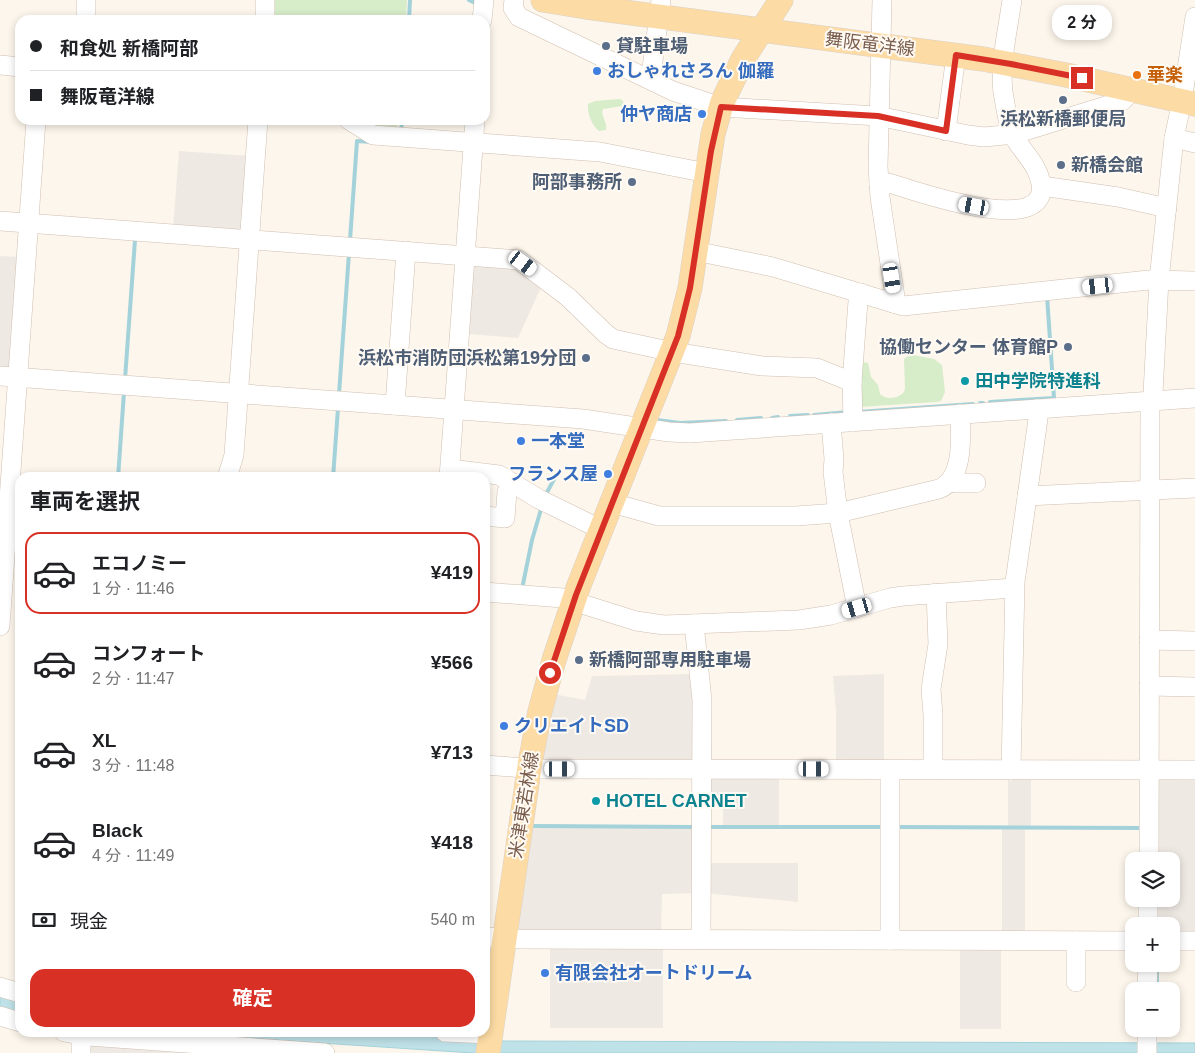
<!DOCTYPE html>
<html lang="ja">
<head>
<meta charset="utf-8">
<style>
	:root { --surface:#fff; --page:#f2f2f2; --text:#202124; --muted:#757577; --line:#e0e0e0; --accent:#d93025 }
	body { margin:0; font-family:Helvetica,"Noto Sans JP",sans-serif; background:var(--page); color:var(--text); height:100vh; display:flex; flex-direction:column; font-size:19px; white-space:nowrap }
	* { box-sizing:border-box; margin:0 }
	p { font-size:16px; color:var(--muted) }
	.icon { flex:none; width:28px; height:28px; fill:none; stroke:currentColor; stroke-width:2; stroke-linecap:round; stroke-linejoin:round }
	.map { position:relative; flex:1; overflow:hidden }
	.panel { position:absolute; left:15px; top:472px; width:475px; height:565px; display:flex; flex-direction:column; background:var(--surface); border-radius:15px; box-shadow:0 2px 8px #0003 }
	.panel>* { flex:none }
	.guide { position:absolute; left:15px; top:15px; width:475px; height:110px; border-radius:15px; box-shadow:0 2px 8px #0003; display:grid; align-content:center; height:110px; padding:0 15px; background:var(--surface) }
	.controls { position:absolute; left:1125px; top:852px; display:grid; gap:10px }
	.controls a { display:grid; place-items:center; width:55px; height:55px; border-radius:10px; background:var(--surface); box-shadow:0 2px 8px #0003; font-size:25px }
	.end { position:absolute; width:22px; height:22px; margin:-11px; border:6px solid #d93025; background:#fff; box-shadow:0 0 0 2px #fff }
	.from { border-radius:50% }
	.bubble { position:absolute; height:35px; border-radius:15px; background:var(--surface); box-shadow:0 2px 8px #0003; font-size:16px; font-weight:700; line-height:35px; text-align:center }
	.car { position:absolute; width:15px; height:30px; margin:-15px -8px; border-radius:6px; box-shadow:0 0 4px 1px #0007; background:linear-gradient(#fff 24%,#345 0 40%,#fff 0 76%,#345 0 86%,#fff 0) }
	.guide b { display:flex; align-items:center; gap:18px; height:48px; font-size:19px }
	.guide b+b { border-top:1px solid var(--line) }
	.guide i { width:12px; height:12px; background:var(--text) }
	ul { padding:0; list-style:none }
	li { display:flex; align-items:center; gap:15px; height:82px; margin:0 10px 8px; padding:0 5px; border:2px solid transparent; border-radius:15px }
	li div { flex:1 }
	li b { display:block; font-size:19px }
	li em { font-style:normal; font-weight:700 }
	li.on { border-color:var(--accent) }
	li>.icon { width:45px; height:45px; stroke-width:1.5 }
	h2 { padding:0 15px; font-size:22px; line-height:60px }
	.pay { display:flex; align-items:center; gap:12px; height:55px; padding:0 15px; font-size:19px }
	.pay p { margin-inline-start:auto }
	.button { display:flex; gap:10px; margin-top:auto; padding:10px 15px }
	.button a { flex:1; height:58px; border-radius:15px; background:var(--accent); color:#fff; font-size:20px; font-weight:700; line-height:58px; text-align:center }
	.map>svg:first-child { display:block }
	.industrial { fill:#efe9e4 }
	.green { fill:#d7ecc9 }
	.water { fill:#bfe2e8; stroke:#a4d2da }
	.lines { fill:none; stroke-linecap:round; stroke-linejoin:round }
	.stream { stroke:#a4d2da; stroke-width:4 }
	.minor-casing { stroke:#d1bfb0; stroke-width:20 }
	.major-casing { stroke:#dad2cd; stroke-width:25 }
	.minor { stroke:#fff; stroke-width:19 }
	.major { stroke:#fcdba4; stroke-width:24 }
	.route { stroke:#d93025; stroke-width:6 }
	.service-dot { fill:#5c6f8a; stroke:#fffaf3; stroke-width:2 }
	.shop-dot { fill:#3f7fe0; stroke:#fffaf3; stroke-width:2 }
	.food-dot { fill:#e8710a; stroke:#fffaf3; stroke-width:2 }
	.culture-dot { fill:#0f9aa8; stroke:#fffaf3; stroke-width:2 }
	.labels { text-anchor:middle; stroke-width:4; stroke-linejoin:round; paint-order:stroke }
	.street-label { font-size:18px; fill:#7a5d4d; stroke:#fffaf3 }
	.service-label { font-size:18px; font-weight:bold; fill:#4e5e75; stroke:#fffaf3; text-anchor:start }
	.shop-label { font-size:18px; font-weight:bold; fill:#366cbe; stroke:#fffaf3; text-anchor:start }
	.food-label { font-size:18px; font-weight:bold; fill:#c56008; stroke:#fffaf3; text-anchor:start }
	.culture-label { font-size:18px; font-weight:bold; fill:#0d838f; stroke:#fffaf3; text-anchor:start }
</style>
</head>
<body>
<div class="map">
<svg width="1195" height="1053" viewBox="0 0 1195 1053">
	<rect width="100%" height="100%" fill="#fdf6ec"/>
	<g class="industrial">
		<polygon points="179,151 251,156 245,233 173,228"/>
		<polygon points="0,256 21,257 13,368 0,369"/>
		<polygon points="473,264 515,267 542,285 518,338 468,334"/>
		<polygon points="695,674 698,760 542,763 553,694 585,700 592,676"/>
		<polygon points="884,674 884,764 836,764 836,712 833,676"/>
		<polygon points="704,775 779,775 779,826 723,826 723,803 704,803"/>
		<polygon points="1158,775 1195,775 1195,936 1171,936 1171,926 1158,926 1158,899 1171,899 1171,861 1158,861"/>
		<rect x="1008" y="776" width="23" height="51"/>
		<polygon points="531,827 698,828 698,893 662,894 661,935 516,934"/>
		<polygon points="1002,828 1025,829 1025,936 1002,935"/>
		<polygon points="704,863 798,863 798,902 704,893"/>
		<rect x="550" y="944" width="113" height="84"/>
		<rect x="960" y="945" width="41" height="84"/>
		<polygon points="86,1040 191,1047 191,1053 86,1053"/>
	</g>
	<g class="green">
		<polygon points="272,0 407,0 406,20 272,20"/>
		<path d="M619,99L622,100L624,103L622,106L603,109C600,116 608,122 606,130L599,131C592,125 587,114 588,104L595,101Z"/>
		<polygon points="356,120 399,120 397,127 393,131"/>
		<path d="M913,355L934,359L942,365L945,392L941,401L936,402L860,407L861,362L868,363L871,377L878,385L880,394C886,400 898,399 904,392L905,388L904,359L908,356Z"/>
	</g>
	<g class="water">
		<polygon points="0,994 20,1000 20,1014 0,1008"/>
		<polygon points="361,1032 497,1041 1195,1043 1195,1053 473,1053 169,1033"/>
	</g>
	<g class="lines">
		<g class="stream">
			<polyline points="469,0 475,3"/>
			<polyline points="409,20 410,0"/>
			<polyline points="486,48 488,22"/>
			<polyline points="401,133 402,120"/>
			<polyline points="350,240 357,141 371,142"/>
			<polyline points="125,379 135,240"/>
			<polyline points="339,394 349,253"/>
			<polyline points="990,402 1054,398 1047,296"/>
			<polyline points="980,403 983,403"/>
			<polyline points="858,412 973,404"/>
			<polyline points="814,415 848,412"/>
			<polyline points="790,416 808,415"/>
			<polyline points="772,418 778,417"/>
			<polyline points="657,420 680,423 726,421"/>
			<polyline points="737,420 761,418"/>
			<polyline points="118,478 124,392"/>
			<polyline points="333,478 338,408"/>
			<polyline points="545,496 558,472"/>
			<polyline points="522,589 532,540 542,506"/>
			<polyline points="533,826 695,827"/>
			<polyline points="708,827 886,827"/>
			<polyline points="895,827 1143,828"/>
			<polyline points="1157,971 1157,991"/>
		</g>
		<g class="minor-casing">
			<g id="minor">
				<polyline points="265,0 265,20"/>
				<polyline points="514,0 513,8 519,17 673,91 721,107 878,116 968,135 984,137 1015,134 1122,101 1126,97 1128,89"/>
				<polyline points="882,0 878,167 880,197 895,297 893,303"/>
				<polyline points="86,20 86,0"/>
				<polyline points="482,20 484,0"/>
				<polyline points="0,65 20,67"/>
				<polyline points="647,78 652,68 661,0"/>
				<polyline points="349,120 373,135 600,152 707,173"/>
				<polyline points="946,131 956,55"/>
				<polyline points="1174,138 1195,143"/>
				<path d="M879,184L889,183C912,190 1049,239 1041,184C1038,164 1022,152 1013,135C1008,125 1006,109 1004,98C998,70 1008,29 1012,0"/>
				<polyline points="1042,186 1118,197 1167,208"/>
				<polyline points="0,221 519,260 568,297 606,334 613,339 673,352 762,366 817,368 852,382"/>
				<polyline points="695,251 773,267 903,306 1149,280 1195,281"/>
				<polyline points="0,376 583,419 669,432 690,433 1195,398"/>
				<polyline points="395,405 406,251"/>
				<polyline points="853,422 852,382 858,301 861,293"/>
				<polyline points="831,423 834,459 833,472 838,513 857,608"/>
				<polyline points="450,469 499,475 539,499 602,530"/>
				<polyline points="227,478 234,455 258,120"/>
				<polyline points="449,478 475,120"/>
				<polyline points="951,480 955,483 976,483"/>
				<polyline points="1027,496 1195,488"/>
				<path d="M612,503L659,516H796L838,513L939,489C964,479 961,437 960,414"/>
				<polyline points="485,516 505,518 507,492 513,483"/>
				<polyline points="485,592 563,598 636,621 664,625 799,620 831,615 890,598 903,596 1014,588"/>
				<polyline points="694,624 702,700 701,940"/>
				<polyline points="0,626 36,120"/>
				<polyline points="1149,640 1195,641"/>
				<polyline points="1149,686 1195,687"/>
				<polyline points="485,765 538,769 1195,770"/>
				<polyline points="933,770 933,715 931,689 938,644 936,593"/>
				<polyline points="1011,770 1015,582 1038,419 1037,409"/>
				<polyline points="1149,861 1150,409 1153,393 1159,280 1174,138 1182,101 1195,17"/>
				<polyline points="1148,926 1148,899"/>
				<polyline points="485,937 517,939 1134,941"/>
				<polyline points="890,940 890,770"/>
				<polyline points="1171,941 1195,941"/>
				<polyline points="1076,982 1076,941"/>
				<polyline points="0,987 20,993"/>
				<polyline points="1147,991 1148,964"/>
				<polyline points="0,1016 20,1022"/>
				<polyline points="64,1032 88,1036 325,1053"/>
				<polyline points="445,1032 491,1034"/>
				<polyline points="81,1053 81,1032"/>
				<polyline points="1147,1053 1147,1029"/>
			</g>
		</g>
		<g class="major-casing">
			<g id="major">
				<polyline points="543,0 586,7 983,59 1066,75 1195,104"/>
				<polyline points="488,1053 530,763 540,711 554,660 579,585 678,336 690,288 713,134 722,103 743,59 781,0"/>
			</g>
		</g>
		<use href="#minor" class="minor"/>
		<use href="#major" class="major"/>
	</g>
	<g class="lines">
		<polyline class="route" points="550,673 576,595 678,336 690,288 711,151 721,107 878,116 946,131 956,55 1011,64 1082,78"/>
	</g>
	<g class="service-dot">
		<circle cx="606" cy="46" r="5"/>
		<circle cx="1063" cy="100" r="5"/>
		<circle cx="1061" cy="165" r="5"/>
		<circle cx="632" cy="182" r="5"/>
		<circle cx="1068" cy="347" r="5"/>
		<circle cx="586" cy="358" r="5"/>
		<circle cx="579" cy="660" r="5"/>
	</g>
	<g class="shop-dot">
		<circle cx="597" cy="71" r="5"/>
		<circle cx="702" cy="114" r="5"/>
		<circle cx="521" cy="441" r="5"/>
		<circle cx="608" cy="474" r="5"/>
		<circle cx="504" cy="726" r="5"/>
		<circle cx="545" cy="973" r="5"/>
	</g>
	<circle class="food-dot" cx="1137" cy="75" r="5"/>
	<g class="culture-dot">
		<circle cx="965" cy="381" r="5"/>
		<circle cx="596" cy="801" r="5"/>
	</g>
	<g class="labels">
		<g class="street-label">
			<text transform="translate(870 44) rotate(7)" y="6">舞阪竜洋線</text>
			<text transform="translate(524 805) rotate(-81)" y="6">米津東若林線</text>
		</g>
		<g class="service-label">
			<text x="616" y="52">貸駐車場</text>
			<text x="1063" y="125" text-anchor="middle">浜松新橋郵便局</text>
			<text x="1071" y="171">新橋会館</text>
			<text x="622" y="188" text-anchor="end">阿部事務所</text>
			<text x="1058" y="353" text-anchor="end">協働センター 体育館P</text>
			<text x="576" y="364" text-anchor="end">浜松市消防団浜松第19分団</text>
			<text x="589" y="666">新橋阿部専用駐車場</text>
		</g>
		<g class="shop-label">
			<text x="607" y="77">おしゃれさろん 伽羅</text>
			<text x="692" y="120" text-anchor="end">仲ヤ商店</text>
			<text x="531" y="447">一本堂</text>
			<text x="598" y="480" text-anchor="end">フランス屋</text>
			<text x="514" y="732">クリエイトSD</text>
			<text x="555" y="979">有限会社オートドリーム</text>
		</g>
		<g class="food-label">
			<text x="1147" y="81">華楽</text>
		</g>
		<g class="culture-label">
			<text x="975" y="387">田中学院特進科</text>
			<text x="606" y="807">HOTEL CARNET</text>
		</g>
	</g>
</svg>
<div class="controls">
<a><svg class="icon" aria-label="layers" viewBox="0 0 24 24"><path d="M12 4l9 5-9 5-9-5zM3 14l9 5 9-5"/></svg></a>
<a>+</a>
<a>−</a>
</div>
<i class="end from" style="left:550px;top:673px"></i>
<i class="end" style="left:1082px;top:78px"></i>
<div class="bubble" style="left:1052px;top:5px;width:60px">2 分</div>
<i class="car" style="left:974px;top:206px;rotate:280deg"></i>
<i class="car" style="left:523px;top:263px;rotate:126deg"></i>
<i class="car" style="left:892px;top:278px;rotate:171deg"></i>
<i class="car" style="left:1098px;top:286px;rotate:264deg"></i>
<i class="car" style="left:857px;top:608px;rotate:254deg"></i>
<i class="car" style="left:560px;top:769px;rotate:90deg"></i>
<i class="car" style="left:814px;top:769px;rotate:90deg"></i>
<div class="guide">
<b><i class="from"></i>和食処 新橋阿部</b>
<b><i></i>舞阪竜洋線</b>
</div>
<section class="panel">
<h2>車両を選択</h2>
<ul>
<li class="on"><svg class="icon" aria-label="car" viewBox="0 0 24 24"><path d="M5 17H2v-5l4-1 3-4h7l3 4 3 1v5h-3M9 17h6M6 11h13"/><circle cx="7" cy="17" r="2"/><circle cx="17" cy="17" r="2"/></svg><div><b>エコノミー</b><p>1 分 · 11:46</p></div><em>¥419</em></li>
<li><svg class="icon" aria-label="car" viewBox="0 0 24 24"><path d="M5 17H2v-5l4-1 3-4h7l3 4 3 1v5h-3M9 17h6M6 11h13"/><circle cx="7" cy="17" r="2"/><circle cx="17" cy="17" r="2"/></svg><div><b>コンフォート</b><p>2 分 · 11:47</p></div><em>¥566</em></li>
<li><svg class="icon" aria-label="car" viewBox="0 0 24 24"><path d="M5 17H2v-5l4-1 3-4h7l3 4 3 1v5h-3M9 17h6M6 11h13"/><circle cx="7" cy="17" r="2"/><circle cx="17" cy="17" r="2"/></svg><div><b>XL</b><p>3 分 · 11:48</p></div><em>¥713</em></li>
<li><svg class="icon" aria-label="car" viewBox="0 0 24 24"><path d="M5 17H2v-5l4-1 3-4h7l3 4 3 1v5h-3M9 17h6M6 11h13"/><circle cx="7" cy="17" r="2"/><circle cx="17" cy="17" r="2"/></svg><div><b>Black</b><p>4 分 · 11:49</p></div><em>¥418</em></li>
</ul>
<div class="pay"><svg class="icon" aria-label="cash" viewBox="0 0 24 24"><path d="M3 7h18v10H3z"/><circle cx="12" cy="12" r="2"/></svg>現金<p>540 m</p></div>
<div class="button"><a>確定</a></div>
</section>
</div>
</body>
</html>
